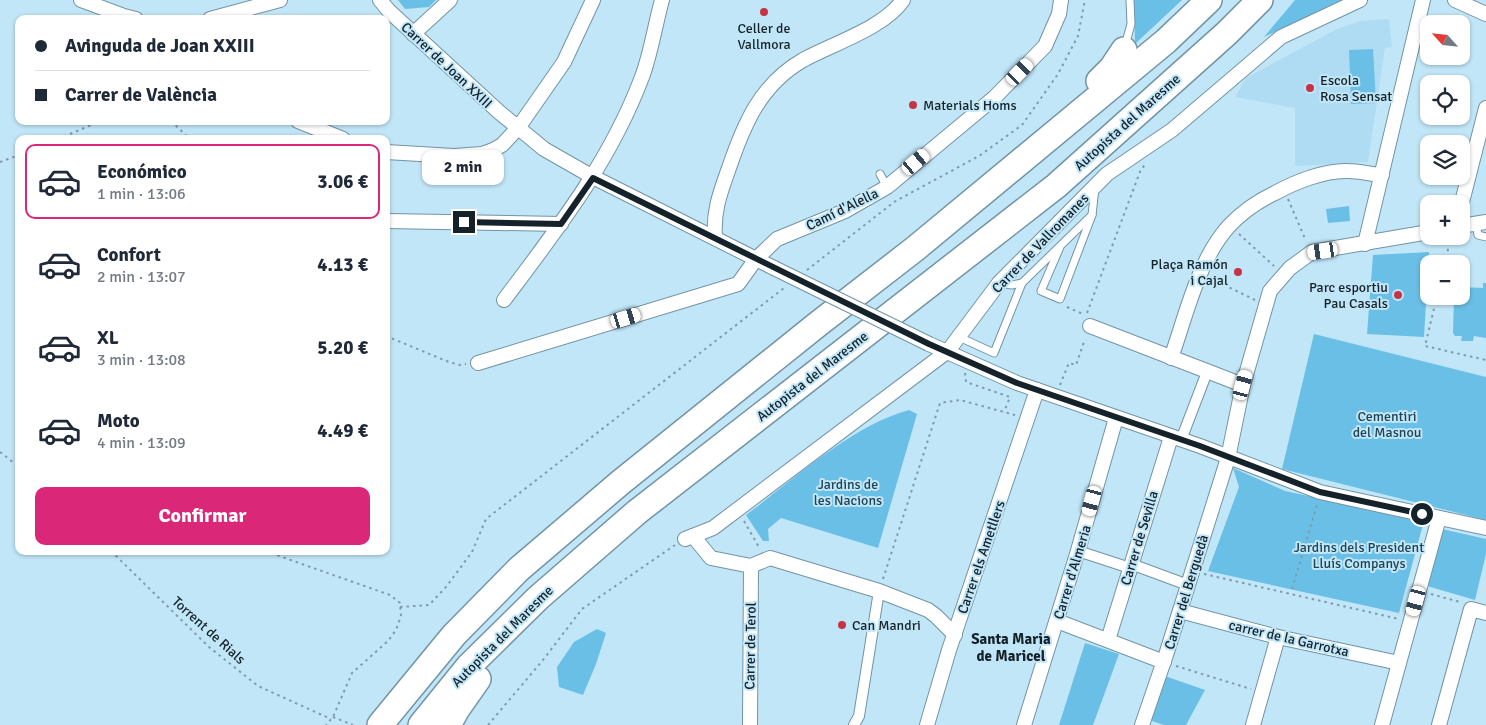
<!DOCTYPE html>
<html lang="es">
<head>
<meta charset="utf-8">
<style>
	:root { --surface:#fff; --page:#f2f2f3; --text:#1f2937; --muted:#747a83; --line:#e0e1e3; --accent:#db2777 }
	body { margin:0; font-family:Signika,sans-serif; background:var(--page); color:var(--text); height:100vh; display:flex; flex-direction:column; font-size:19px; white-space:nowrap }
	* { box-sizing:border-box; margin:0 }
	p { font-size:16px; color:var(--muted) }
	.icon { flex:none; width:28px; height:28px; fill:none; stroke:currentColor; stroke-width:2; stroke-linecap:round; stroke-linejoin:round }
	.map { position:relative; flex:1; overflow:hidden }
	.side { position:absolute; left:15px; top:135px; width:375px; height:420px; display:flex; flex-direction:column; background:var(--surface); border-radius:10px; box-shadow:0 1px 4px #0004 }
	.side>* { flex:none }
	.top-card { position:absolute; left:15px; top:15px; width:375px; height:110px; border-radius:10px; box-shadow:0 1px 4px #0004; display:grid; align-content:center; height:110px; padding:0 20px; background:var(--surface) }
	.needle { width:32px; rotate:297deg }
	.tools { position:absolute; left:1420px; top:15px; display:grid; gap:10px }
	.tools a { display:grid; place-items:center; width:50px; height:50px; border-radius:10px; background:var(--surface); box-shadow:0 1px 4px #0004; font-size:25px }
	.end { position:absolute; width:22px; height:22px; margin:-11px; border:6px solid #152229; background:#fff; box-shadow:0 0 0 2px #fff }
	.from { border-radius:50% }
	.bubble { position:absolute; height:35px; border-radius:10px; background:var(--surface); box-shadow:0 1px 4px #0004; font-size:16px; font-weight:700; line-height:35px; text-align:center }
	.car { position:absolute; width:15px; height:30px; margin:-15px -8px; border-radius:6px; box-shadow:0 0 4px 1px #0007; background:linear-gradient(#fff 24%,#345 0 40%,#fff 0 76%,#345 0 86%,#fff 0) }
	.top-card b { display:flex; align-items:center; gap:18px; height:48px; font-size:19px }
	.top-card b+b { border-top:1px solid var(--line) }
	.top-card i { width:12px; height:12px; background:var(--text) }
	ul { padding:9px 0 0; list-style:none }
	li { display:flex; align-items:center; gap:15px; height:75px; margin:0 10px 8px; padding:0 10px; border:2px solid transparent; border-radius:10px }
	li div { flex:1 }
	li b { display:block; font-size:19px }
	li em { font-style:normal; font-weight:700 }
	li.selected { border-color:var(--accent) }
	li>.icon { width:45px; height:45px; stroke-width:1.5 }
	.cta { display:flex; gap:10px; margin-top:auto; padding:10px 20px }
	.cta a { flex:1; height:58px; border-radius:10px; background:var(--accent); color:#fff; font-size:20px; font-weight:700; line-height:58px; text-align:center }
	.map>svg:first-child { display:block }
	.built { fill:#b0dcf3 }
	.green { fill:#6abfe7 }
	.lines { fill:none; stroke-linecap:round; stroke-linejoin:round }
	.service-casing { stroke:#7294a5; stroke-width:9 }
	.pedestrian-casing { stroke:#7294a5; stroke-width:12 }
	.minor-casing { stroke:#7294a5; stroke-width:16 }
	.motorway-casing { stroke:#7294a5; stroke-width:28 }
	.path { stroke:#7f9ba9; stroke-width:2; stroke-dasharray:2.5 4; stroke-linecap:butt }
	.service { stroke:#fff; stroke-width:7 }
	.pedestrian { stroke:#fff; stroke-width:10 }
	.minor { stroke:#fff; stroke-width:14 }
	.motorway { stroke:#fff; stroke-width:25 }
	.minor-bridge-casing { stroke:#7294a5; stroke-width:16; stroke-linecap:butt }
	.minor-bridge { stroke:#fff; stroke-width:14 }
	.route { stroke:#152229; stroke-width:6 }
	.poi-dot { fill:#c43442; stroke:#c1e6f8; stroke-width:2 }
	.labels { text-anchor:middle; stroke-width:4; stroke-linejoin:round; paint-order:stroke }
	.poi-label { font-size:14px; fill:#152229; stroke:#c1e6f8; text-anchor:start }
	.street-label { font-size:14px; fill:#152229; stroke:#c1e6f8 }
	.park-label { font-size:14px; fill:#1d4455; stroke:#c1e6f8 }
	.neighbourhood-label { font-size:15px; font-weight:bold; fill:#152229; stroke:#c1e6f8 }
</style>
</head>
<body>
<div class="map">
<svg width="1486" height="725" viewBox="0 0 1486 725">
	<rect width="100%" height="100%" fill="#c1e6f8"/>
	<polygon class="built" points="1389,19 1392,47 1385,48 1368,162 1295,166 1295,108 1235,97 1246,78 1335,30 1360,21"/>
	<g class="green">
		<polygon points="398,0 436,0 429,7 405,9"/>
		<polygon points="1134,0 1182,0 1135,44"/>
		<polygon points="1295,0 1344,0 1264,37"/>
		<polygon points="1373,49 1376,103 1351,104 1349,50"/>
		<polygon points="1349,206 1350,221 1328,223 1326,209"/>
		<polygon points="1429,252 1424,337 1367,334 1373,255"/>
		<polygon points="1483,283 1486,283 1486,338 1474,336 1473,341 1461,341 1462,336 1455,336 1453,333 1454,296 1461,296 1461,287 1483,288"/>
		<polygon points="1314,334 1486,377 1486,520 1282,469"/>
		<path d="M909,410L917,414L878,548L781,518L768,529L769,541H763L746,515C794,479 851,426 909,410Z"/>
		<polygon points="1233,468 1285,491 1424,521 1399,613 1208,571 1239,487"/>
		<polygon points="1442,529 1486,539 1486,554 1475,600 1427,586"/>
		<polygon points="597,629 606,633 596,664 583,695 559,687 557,667 574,642"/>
		<polygon points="1085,643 1119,654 1093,725 1059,725"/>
		<polygon points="1162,675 1205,690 1186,725 1164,725 1146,719"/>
	</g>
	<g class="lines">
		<g class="service-casing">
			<g id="service">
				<polyline points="1125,46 1131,24 1130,0"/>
				<polyline points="880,174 887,187"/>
				<polyline points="1092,215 1095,188"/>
				<polyline points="1476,224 1478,235 1486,237"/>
				<polyline points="999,283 1012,285 1022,283"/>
				<polyline points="959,337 994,353 1022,283 1092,215 1060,299 1041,291 1060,247"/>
			</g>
		</g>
		<g class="pedestrian-casing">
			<g id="pedestrian">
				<polyline points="1181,440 1207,372"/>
				<polyline points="1078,551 1130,568"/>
				<polyline points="1131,564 1188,585"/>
				<polyline points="854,725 859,716 879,591"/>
			</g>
		</g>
		<g class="minor-casing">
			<g id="minor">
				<polyline points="81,0 124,16 136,19"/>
				<polyline points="380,0 389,11 499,112 544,149 593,177 774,268"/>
				<polyline points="1455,0 1486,14"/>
				<polyline points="210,19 280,0"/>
				<polyline points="413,34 450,0"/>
				<polyline points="298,121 343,139"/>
				<polyline points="386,152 454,156 482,154 493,150 502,145 518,128 564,62 593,0"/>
				<polyline points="1461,206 1486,108"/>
				<polyline points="386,221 561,224"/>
				<polyline points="1461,226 1486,222"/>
				<path d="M715,238C713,211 720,193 729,168C744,124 760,85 803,60C832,44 884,28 903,0"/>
				<polyline points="1365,244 1423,0"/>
				<path d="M504,300C558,228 610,162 642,77C651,53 655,25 662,0"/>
				<polyline points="1090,326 1243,385"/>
				<polyline points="929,344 1017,383 1200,446 1320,492 1486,528"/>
				<path d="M1171,358C1186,316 1198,260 1229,226C1242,212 1258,201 1275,193C1295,182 1325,170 1348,171C1359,171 1370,174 1382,175"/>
				<polyline points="478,363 738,284 756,259 777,239 845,211 887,187 994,98 1045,46 1059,14 1061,0"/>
				<polyline points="693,536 711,558 751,566 770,558 879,591 928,610 936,616 955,635"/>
				<polyline points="685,539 713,528 948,351 999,283 1107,174 1172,130 1281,37 1360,0"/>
				<polyline points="1180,611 1278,637 1399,663"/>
				<polyline points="1057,621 1164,662"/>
				<polyline points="1108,640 1171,437"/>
				<polyline points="750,725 751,566"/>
				<polyline points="927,725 949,650 1037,390"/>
				<polyline points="1024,725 1077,554 1116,418"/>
				<polyline points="1142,725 1166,655 1228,458 1243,385 1270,291 1290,268 1312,252 1429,232"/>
				<polyline points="1253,725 1278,637"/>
				<polyline points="1382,725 1439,518"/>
				<polyline points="1439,725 1471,609 1486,613"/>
			</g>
		</g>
		<g class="motorway-casing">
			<g id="motorway">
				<polyline points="1099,81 1112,68 1124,50"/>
				<polyline points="380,725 454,635 519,569 621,482 818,324 916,248 1166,41 1209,0"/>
				<polyline points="421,725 468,667 538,598 637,512 1056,186 1227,33 1260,0"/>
				<polyline points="448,725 457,709 478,679"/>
			</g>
		</g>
		<g class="path">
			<polyline points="171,121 190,139"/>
			<polyline points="58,139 101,121"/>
			<polyline points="0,162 19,155"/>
			<polyline points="1288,199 1306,241"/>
			<polyline points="1239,234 1274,266"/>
			<polyline points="1445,264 1448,249 1446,236"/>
			<polyline points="807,270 894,202 979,156 1022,125 1058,74 1078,36 1085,0"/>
			<polyline points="1212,279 1255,300"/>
			<polyline points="1437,296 1425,346 1486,360"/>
			<polyline points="1067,307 1083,314"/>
			<polyline points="1087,313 1141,169 1145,165"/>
			<polyline points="386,336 449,362 460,365 466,364"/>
			<polyline points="965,373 966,382 1010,397 1004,412"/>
			<polyline points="1060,385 1069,363 1076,365 1085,339"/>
			<polyline points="0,452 19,467"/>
			<polyline points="744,521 760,549"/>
			<polyline points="111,551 209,647 258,686 331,719"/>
			<polyline points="265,551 390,595 400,603 401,616 396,630 388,641 352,673 333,717 326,725"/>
			<polyline points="1204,574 1399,619"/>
			<polyline points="883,579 940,403 960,400 1015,415"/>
			<polyline points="1292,589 1317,505"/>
			<polyline points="1431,594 1460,602"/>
			<polyline points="400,607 429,605 446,587 472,552 486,519 784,288"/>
			<polyline points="1176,666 1251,689"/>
			<polyline points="333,717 353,725"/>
			<polyline points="488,725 543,660 582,609 675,545"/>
		</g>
		<use href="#service" class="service"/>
		<use href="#pedestrian" class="pedestrian"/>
		<use href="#minor" class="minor"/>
		<use href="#motorway" class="motorway"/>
		<g class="minor-bridge-casing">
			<polyline id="minor-bridge" points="774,268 929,344"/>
		</g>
		<use href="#minor-bridge" class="minor-bridge"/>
	</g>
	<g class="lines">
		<polyline class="route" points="464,222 561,224 593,178 929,344 1017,383 1200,446 1320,492 1422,514"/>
	</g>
	<g class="poi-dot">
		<circle cx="764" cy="12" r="5"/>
		<circle cx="1310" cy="88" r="5"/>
		<circle cx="913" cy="105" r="5"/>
		<circle cx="1238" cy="272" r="5"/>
		<circle cx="1398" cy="295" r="5"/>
		<circle cx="842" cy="625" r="5"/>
	</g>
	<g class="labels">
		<g class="poi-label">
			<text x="764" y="33" text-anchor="middle">Celler de<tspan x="764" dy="16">Vallmora</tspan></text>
			<text x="1320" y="85">Escola<tspan x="1320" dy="16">Rosa Sensat</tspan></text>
			<text x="923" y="110">Materials Homs</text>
			<text x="1228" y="269" text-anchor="end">Plaça Ramón<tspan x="1228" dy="16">i Cajal</tspan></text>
			<text x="1388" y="292" text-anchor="end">Parc esportiu<tspan x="1388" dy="16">Pau Casals</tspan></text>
			<text x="852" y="630">Can Mandri</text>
		</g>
		<g class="street-label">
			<text transform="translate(447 65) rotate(43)" y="5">Carrer de Joan XXIII</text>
			<text transform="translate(1127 122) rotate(-42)" y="5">Autopista del Maresme</text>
			<text transform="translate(842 209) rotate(-26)" y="5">Camí d'Alella</text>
			<text transform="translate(1040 243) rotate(-46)" y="5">Carrer de Vallromanes</text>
			<text transform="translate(812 376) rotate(-38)" y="5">Autopista del Maresme</text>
			<text transform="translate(1139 538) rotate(-73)" y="5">Carrer de Sevilla</text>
			<text transform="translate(981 557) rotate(-71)" y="5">Carrer els Ametllers</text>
			<text transform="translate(1072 572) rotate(-73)" y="5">Carrer d'Almeria</text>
			<text transform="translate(1186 592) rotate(-73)" y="5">Carrer del Berguedà</text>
			<text transform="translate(209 630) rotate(42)" y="5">Torrent de Rials</text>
			<text transform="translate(502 636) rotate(-45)" y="5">Autopista del Maresme</text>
			<text transform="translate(1289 638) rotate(13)" y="5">carrer de la Garrotxa</text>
			<text transform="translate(750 646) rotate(-89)" y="5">Carrer de Terol</text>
		</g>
		<g class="park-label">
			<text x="1387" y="421">Cementiri<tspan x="1387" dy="16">del Masnou</tspan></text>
			<text x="848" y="489">Jardins de<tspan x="848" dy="16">les Nacions</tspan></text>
			<text x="1359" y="552">Jardins dels President<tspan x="1359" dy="16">Lluís Companys</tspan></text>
		</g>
		<g class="neighbourhood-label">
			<text x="1011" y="644">Santa Maria<tspan x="1011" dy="17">de Maricel</tspan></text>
		</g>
	</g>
</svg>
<div class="tools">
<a><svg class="needle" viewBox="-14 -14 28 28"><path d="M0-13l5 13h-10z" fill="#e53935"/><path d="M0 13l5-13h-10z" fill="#747a83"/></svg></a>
<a><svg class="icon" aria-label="locate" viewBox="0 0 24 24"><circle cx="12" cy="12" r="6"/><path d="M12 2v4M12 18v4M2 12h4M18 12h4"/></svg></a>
<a><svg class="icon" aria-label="layers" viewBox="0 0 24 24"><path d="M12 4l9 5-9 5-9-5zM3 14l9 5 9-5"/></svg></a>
<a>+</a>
<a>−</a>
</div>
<i class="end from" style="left:1422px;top:514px"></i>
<i class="end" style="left:464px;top:222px"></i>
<div class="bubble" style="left:422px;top:150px;width:82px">2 min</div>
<i class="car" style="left:1020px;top:72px;rotate:44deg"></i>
<i class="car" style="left:916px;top:162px;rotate:50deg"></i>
<i class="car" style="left:1323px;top:251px;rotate:262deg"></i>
<i class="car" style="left:626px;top:318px;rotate:73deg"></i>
<i class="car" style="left:1243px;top:385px;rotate:15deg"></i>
<i class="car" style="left:1092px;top:501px;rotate:195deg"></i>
<i class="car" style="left:1416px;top:601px;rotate:195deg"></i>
<div class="top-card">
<b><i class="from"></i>Avinguda de Joan XXIII</b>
<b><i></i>Carrer de València</b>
</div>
<section class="side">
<ul>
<li class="selected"><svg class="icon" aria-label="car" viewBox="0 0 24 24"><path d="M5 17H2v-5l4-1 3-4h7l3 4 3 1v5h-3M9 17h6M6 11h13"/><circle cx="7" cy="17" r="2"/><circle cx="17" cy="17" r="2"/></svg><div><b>Económico</b><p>1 min · 13:06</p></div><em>3.06 €</em></li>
<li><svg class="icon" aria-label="car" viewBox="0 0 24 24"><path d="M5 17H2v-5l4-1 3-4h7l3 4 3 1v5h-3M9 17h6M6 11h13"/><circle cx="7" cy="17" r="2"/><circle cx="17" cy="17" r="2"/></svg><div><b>Confort</b><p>2 min · 13:07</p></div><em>4.13 €</em></li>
<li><svg class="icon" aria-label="car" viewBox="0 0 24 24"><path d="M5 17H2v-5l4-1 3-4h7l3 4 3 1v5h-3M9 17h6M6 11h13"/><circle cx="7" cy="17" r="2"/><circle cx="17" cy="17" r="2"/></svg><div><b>XL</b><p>3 min · 13:08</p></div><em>5.20 €</em></li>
<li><svg class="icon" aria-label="car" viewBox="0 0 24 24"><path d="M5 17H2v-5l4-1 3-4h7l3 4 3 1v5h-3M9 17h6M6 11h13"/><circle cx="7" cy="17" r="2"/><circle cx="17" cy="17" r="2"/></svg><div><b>Moto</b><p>4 min · 13:09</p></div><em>4.49 €</em></li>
</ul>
<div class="cta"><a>Confirmar</a></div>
</section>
</div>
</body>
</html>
